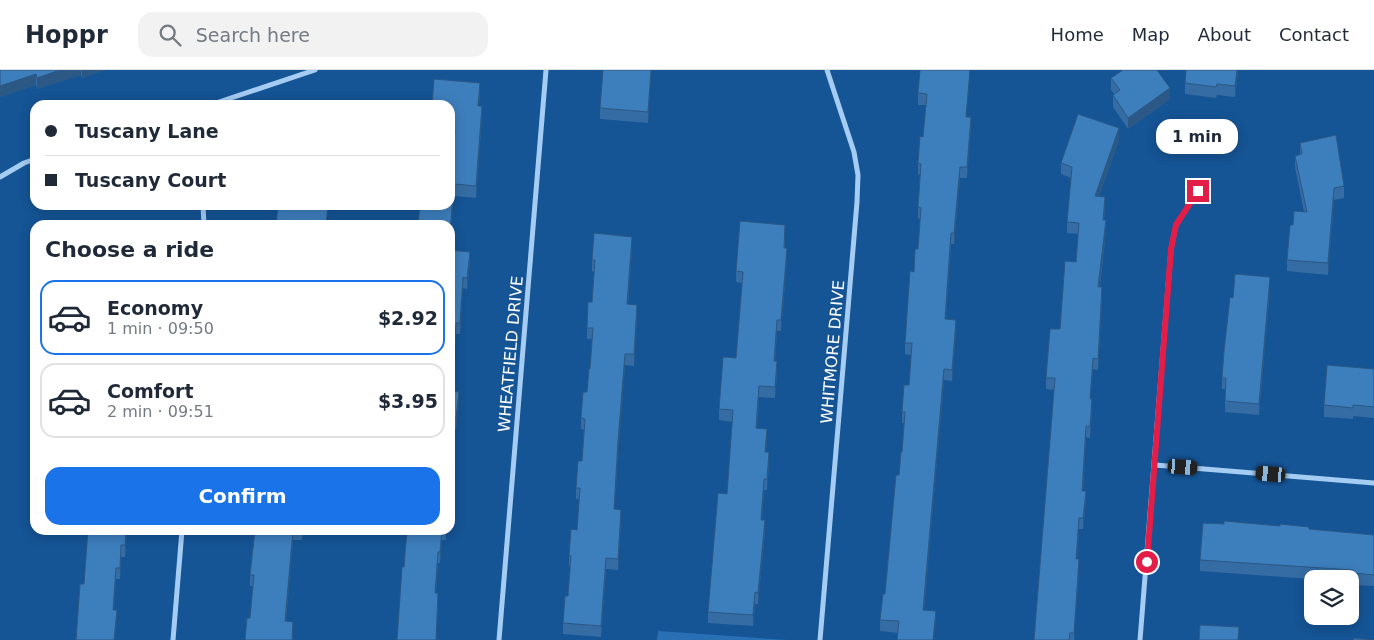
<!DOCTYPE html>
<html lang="en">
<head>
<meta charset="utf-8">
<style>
	:root { --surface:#fff; --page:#f2f2f3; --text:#1f2937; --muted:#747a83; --line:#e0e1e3; --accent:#1a73e8 }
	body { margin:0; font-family:"DejaVu Sans",sans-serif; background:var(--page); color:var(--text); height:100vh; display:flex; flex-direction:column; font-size:19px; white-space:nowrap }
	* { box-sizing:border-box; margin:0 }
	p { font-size:16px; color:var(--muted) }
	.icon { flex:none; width:28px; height:28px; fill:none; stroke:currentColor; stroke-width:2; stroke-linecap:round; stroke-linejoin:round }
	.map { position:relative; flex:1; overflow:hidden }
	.details { position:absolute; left:30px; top:150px; width:425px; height:315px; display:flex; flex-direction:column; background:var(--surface); border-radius:15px; box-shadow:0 2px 12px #0003 }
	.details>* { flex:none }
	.guide { position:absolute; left:30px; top:30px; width:425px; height:110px; border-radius:15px; box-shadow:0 2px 12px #0003; display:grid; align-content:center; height:110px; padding:0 15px; background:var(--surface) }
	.buttons { position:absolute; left:1304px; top:500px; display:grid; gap:10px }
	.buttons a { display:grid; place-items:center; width:55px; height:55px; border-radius:10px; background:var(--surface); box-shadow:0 2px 12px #0003; font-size:25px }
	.end { position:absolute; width:22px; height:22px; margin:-11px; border:6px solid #e11d48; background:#fff; box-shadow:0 0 0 2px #fff }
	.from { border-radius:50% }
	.bubble { position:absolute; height:35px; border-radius:15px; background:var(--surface); box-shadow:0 2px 12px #0003; font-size:16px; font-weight:600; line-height:35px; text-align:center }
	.car { position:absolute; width:15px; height:30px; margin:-15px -8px; border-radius:6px; box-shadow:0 0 4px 1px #0007; background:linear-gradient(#222 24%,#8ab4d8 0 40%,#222 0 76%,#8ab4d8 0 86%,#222 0) }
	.guide b { display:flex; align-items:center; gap:18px; height:48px; font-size:19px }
	.guide b+b { border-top:1px solid var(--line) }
	.guide i { width:12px; height:12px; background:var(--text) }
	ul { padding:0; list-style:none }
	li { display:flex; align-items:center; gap:15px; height:75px; margin:0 10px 8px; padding:0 5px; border:2px solid var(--line); border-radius:15px }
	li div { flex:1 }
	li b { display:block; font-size:19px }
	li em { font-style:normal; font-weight:600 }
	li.selected { border-color:var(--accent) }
	li>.icon { width:45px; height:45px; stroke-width:1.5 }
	h2 { padding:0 15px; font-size:22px; line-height:60px }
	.cta { display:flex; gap:10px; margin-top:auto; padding:10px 15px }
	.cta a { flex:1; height:58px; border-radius:15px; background:var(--accent); color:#fff; font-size:20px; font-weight:600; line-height:58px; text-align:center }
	header { display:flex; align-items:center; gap:30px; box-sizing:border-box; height:70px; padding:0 25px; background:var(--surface); border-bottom:1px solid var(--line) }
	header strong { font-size:24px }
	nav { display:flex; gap:28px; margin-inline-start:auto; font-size:18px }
	.search { width:350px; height:45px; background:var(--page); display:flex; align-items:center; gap:12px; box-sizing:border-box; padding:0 18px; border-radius:15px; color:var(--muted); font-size:19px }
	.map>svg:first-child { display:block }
	.green { fill:#286fb4 }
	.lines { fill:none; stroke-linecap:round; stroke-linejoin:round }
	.street { stroke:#a5ccf2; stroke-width:5 }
	.wall { fill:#346ca3 }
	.shaded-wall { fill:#2b5884 }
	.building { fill:#3d7ebd; stroke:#2b5884 }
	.route { stroke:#e11d48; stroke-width:6 }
	.labels { text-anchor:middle; stroke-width:5; stroke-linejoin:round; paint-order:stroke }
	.street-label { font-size:16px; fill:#fff; stroke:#155495 }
</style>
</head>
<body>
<header>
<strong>Hoppr</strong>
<div class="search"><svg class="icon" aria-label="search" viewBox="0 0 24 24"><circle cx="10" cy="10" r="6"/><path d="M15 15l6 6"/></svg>Search here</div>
<nav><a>Home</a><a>Map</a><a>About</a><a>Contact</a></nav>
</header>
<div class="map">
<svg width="1374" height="570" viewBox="0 0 1374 570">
	<rect width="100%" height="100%" fill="#155495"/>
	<polygon class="green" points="658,561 788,570 657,570"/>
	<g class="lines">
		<g class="street">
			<polyline points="210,35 315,0"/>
			<polyline points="0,107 24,93 35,89"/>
			<polyline points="203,135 204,155"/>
			<polyline points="1155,395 1374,413"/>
			<polyline points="173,570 182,460"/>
			<polyline points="499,570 546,0"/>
			<polyline points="820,570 857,132 858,105 854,82 827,0"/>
			<polyline points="1140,570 1171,179 1176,155 1198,121"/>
		</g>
	</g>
	<g class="wall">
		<polygon points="0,0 105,0 82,8 81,5 37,19 36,15 0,27"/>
		<polygon points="651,0 648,53 600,49 600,38"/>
		<polygon points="920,0 967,47 971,58 967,108 960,108 954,174 951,174 946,249 956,261 952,311 944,310 924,540 936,552 898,563 880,561 880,550 885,524 902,382 904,353 902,353 902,342 909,315 911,285 905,284 905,273 914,202 918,179 920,149 918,148 918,137 920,105 918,104 918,93 923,67 926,35 918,35 918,23"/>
		<polygon points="1238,0 1235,27 1217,25 1216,28 1185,24 1185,13"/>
		<polygon points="1111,8 1170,29 1128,59 1113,37 1113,25 1114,24 1111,20"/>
		<polygon points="480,24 479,36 482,47 476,128 454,126 452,100 454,71 450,71 450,35"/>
		<polygon points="1119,70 1099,126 1105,138 1104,150 1106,161 1100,217 1102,228 1098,300 1093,299 1090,329 1092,341 1090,368 1086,367 1083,421 1086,432 1083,459 1079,459 1077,489 1079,500 1074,570 1034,570 1054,320 1046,319 1046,308 1060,259 1076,192 1078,164 1067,163 1067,152 1071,108 1061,104 1061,93"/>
		<polygon points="1300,73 1344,116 1344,128 1334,130 1328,205 1287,201 1287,190 1293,155 1304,142 1295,97 1295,86 1300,85"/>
		<polygon points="785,166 785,178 787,190 781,261 777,261 775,291 777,303 775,328 759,327 757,358 767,370 766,382 769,394 767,420 764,420 762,450 765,461 758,534 755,534 753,556 708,553 708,542 727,424 733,352 719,350 719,339 736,288 742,213 736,212 736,201"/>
		<polygon points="632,178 628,234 637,246 634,296 625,295 618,382 614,439 621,451 618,500 606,499 601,567 563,564 563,553 568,526 570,497 569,497 569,486 577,460 580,429 576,429 576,418 582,391 584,360 581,359 581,348 587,322 590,299 592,269 587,269 587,258 592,232 594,202 592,201 592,190"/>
		<polygon points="450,180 470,193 467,219 463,218 460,264 456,264 454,287 450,286"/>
		<polygon points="1270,218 1259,345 1225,342 1225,319 1222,319 1222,308 1233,228"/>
		<polygon points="1374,299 1374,348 1353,346 1353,349 1324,347 1324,335"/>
		<polygon points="450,321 459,333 456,359 452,358 450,388 453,400 451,425 450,425"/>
		<polygon points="1224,454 1309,459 1374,465 1374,516 1353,515 1353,512 1350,512 1350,509 1312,509 1200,501 1200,490"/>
		<polygon points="127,460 125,487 121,487 120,509 116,509 114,540 117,551 84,514"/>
		<polygon points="255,460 303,460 302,470 293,470 286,551 293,563 293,570 245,570 250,548 253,516 250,516 250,505"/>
		<polygon points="407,460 446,460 446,470 442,470 440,493 438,493 436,523 438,534 436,570 397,570"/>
	</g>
	<g class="shaded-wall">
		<polygon points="60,0 81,0 81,5 37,19 37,8"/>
		<polygon points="82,0 105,0 82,8"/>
		<polygon points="651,0 651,4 648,53 648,42"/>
		<polygon points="970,0 966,58 966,47"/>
		<polygon points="1237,0 1238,0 1235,27 1235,16"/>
		<polygon points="36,4 36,15 0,27 0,16"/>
		<polygon points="480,13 480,24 478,47 478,36"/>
		<polygon points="1170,18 1170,29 1128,59 1128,48"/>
		<polygon points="482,36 482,47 476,128 476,116"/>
		<polygon points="971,47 971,58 967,108 967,97"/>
		<polygon points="1119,58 1119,70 1095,137 1095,126"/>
		<polygon points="960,97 960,108 954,174 954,163"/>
		<polygon points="454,114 454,126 450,173 450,162"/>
		<polygon points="1334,118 1334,130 1328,205 1328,193"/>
		<polygon points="1105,127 1105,138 1103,161 1103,150"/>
		<polygon points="1106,150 1106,161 1098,228 1098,217"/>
		<polygon points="951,163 951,174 945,261 945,249"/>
		<polygon points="632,167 632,178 627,246 627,234"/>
		<polygon points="787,178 787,190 781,261 781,250"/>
		<polygon points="470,182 470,193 467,219 467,208"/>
		<polygon points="463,207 463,218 460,264 460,253"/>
		<polygon points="1270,207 1270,218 1259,345 1259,334"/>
		<polygon points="1102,217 1102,228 1098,300 1098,289"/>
		<polygon points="637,235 637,246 634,296 634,284"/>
		<polygon points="777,250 777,261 774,302 774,291"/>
		<polygon points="956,250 956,261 952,311 952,300"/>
		<polygon points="456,253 456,264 454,287 454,276"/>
		<polygon points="625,284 625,295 614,450 614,439 618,371"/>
		<polygon points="1093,288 1093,299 1090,341 1090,329"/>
		<polygon points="777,291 777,303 775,328 775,317"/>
		<polygon points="944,299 944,310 923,551 923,540"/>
		<polygon points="759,316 759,327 756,369 756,358"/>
		<polygon points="459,322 459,333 456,359 456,348"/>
		<polygon points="1092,329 1092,341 1090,368 1090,356"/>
		<polygon points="452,347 452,358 450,388 450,377"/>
		<polygon points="1086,356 1086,367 1082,432 1082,421"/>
		<polygon points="767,359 767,370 765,393 765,382"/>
		<polygon points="769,382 769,394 767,420 767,409"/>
		<polygon points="453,388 453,400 451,425 451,414"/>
		<polygon points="764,409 764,420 761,461 761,450"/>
		<polygon points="1086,421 1086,432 1083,459 1083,448"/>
		<polygon points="621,440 621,451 618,500 618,489"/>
		<polygon points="1079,448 1079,459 1076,500 1076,489"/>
		<polygon points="765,450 765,461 758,534 758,523"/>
		<polygon points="126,460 127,460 125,487 125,475"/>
		<polygon points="293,460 293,470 285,562 285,551"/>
		<polygon points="442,460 442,470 440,493 440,482"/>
		<polygon points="121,475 121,487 120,509 120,498"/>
		<polygon points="438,482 438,493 435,534 435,523"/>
		<polygon points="606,488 606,499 601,567 601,556"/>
		<polygon points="1079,489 1079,500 1074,570 1074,563"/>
		<polygon points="116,498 116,509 113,551 113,540"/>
		<polygon points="755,522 755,534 753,556 753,545"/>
		<polygon points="117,540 117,551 115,570 114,570"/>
		<polygon points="936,541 936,552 934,570 933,570"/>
	</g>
	<g class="building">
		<polygon points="0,0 60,0 37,8 36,4 0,16"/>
		<polygon points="603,0 651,0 648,42 600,38"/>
		<polygon points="920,0 970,0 966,47 971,47 967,97 960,97 954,163 951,163 945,249 956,250 952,300 944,299 923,540 936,541 933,570 897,570 899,551 880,550 883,524 885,524 896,405 899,405 901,382 902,382 905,342 902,342 904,315 909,315 912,273 905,273 910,201 914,202 915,179 918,179 921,138 918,137 921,94 918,93 920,66 923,67 927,24 918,23"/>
		<polygon points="1123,0 1157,0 1170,18 1128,48 1113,25 1120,20 1111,8"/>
		<polygon points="1186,0 1237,0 1235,16 1217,14 1216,17 1185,13"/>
		<polygon points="434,9 480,13 478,36 482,36 476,116 454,114 450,162 450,155 418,155 420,135 450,135 450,100 452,100 455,60 450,59 450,35 432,35"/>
		<polygon points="1078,44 1119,58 1095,126 1105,127 1103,150 1106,150 1098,217 1102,217 1098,289 1093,288 1090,329 1092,329 1090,356 1086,356 1082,421 1086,421 1083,448 1079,448 1076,489 1079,489 1074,563 1070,563 1069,570 1034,570 1055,308 1046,308 1050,259 1060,259 1065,191 1076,192 1079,153 1067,152 1072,97 1061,93"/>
		<polygon points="1336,65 1344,116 1334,118 1328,193 1287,190 1290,155 1293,155 1294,141 1307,142 1295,86 1302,84 1300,73"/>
		<polygon points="278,135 328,135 326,155 276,155"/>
		<polygon points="740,151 785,155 784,178 787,178 781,250 777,250 774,291 777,291 775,317 759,316 756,358 767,359 765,382 769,382 767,409 764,409 761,450 765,450 758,523 755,522 753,545 708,542 718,423 727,424 733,340 719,339 723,287 736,288 743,202 736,201"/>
		<polygon points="594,163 632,167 627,234 637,235 634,284 625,284 618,371 614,439 621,440 618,489 606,488 601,556 563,553 565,526 568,526 571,486 569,486 571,459 577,460 580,418 576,418 578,391 582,391 585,349 581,348 583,322 587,322 589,299 590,299 593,258 587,258 588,232 592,232 595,190 592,190"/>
		<polygon points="450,180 470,182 467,208 463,207 460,253 456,253 454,276 450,275"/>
		<polygon points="1235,204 1270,207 1259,334 1225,331 1226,308 1222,308 1224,281 1230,227 1233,228"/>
		<polygon points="1327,295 1374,299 1374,337 1353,335 1353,338 1324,335"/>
		<polygon points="450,321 459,322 456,348 452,347 450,377"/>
		<polygon points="450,388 453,388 451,414 450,414"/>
		<polygon points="1224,451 1280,456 1280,454 1309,457 1309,459 1374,465 1374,505 1353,503 1353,500 1200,490 1203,453 1224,454"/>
		<polygon points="88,460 126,460 125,475 121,475 120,498 116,498 113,540 117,540 114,570 76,570 80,514 84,514"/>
		<polygon points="255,460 293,460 285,551 293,552 292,570 245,570 247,548 250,548 254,505 250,505"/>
		<polygon points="407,460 442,460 440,482 438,482 435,523 438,523 436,570 397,570 402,497 404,497"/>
		<polygon points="1200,555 1239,557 1238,570 1199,570"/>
		<polygon points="1354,568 1374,570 1353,570"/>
	</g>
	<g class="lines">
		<polyline class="route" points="1147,492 1171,179 1176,155 1198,121"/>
	</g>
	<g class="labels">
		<g class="street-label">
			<text transform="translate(832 282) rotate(-85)" y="6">WHITMORE DRIVE</text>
			<text transform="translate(510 284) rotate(-85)" y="6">WHEATFIELD DRIVE</text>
		</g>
	</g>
</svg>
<div class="buttons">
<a><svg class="icon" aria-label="layers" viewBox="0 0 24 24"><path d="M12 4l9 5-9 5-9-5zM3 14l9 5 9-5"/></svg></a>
</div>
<i class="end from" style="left:1147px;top:492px"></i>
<i class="end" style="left:1198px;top:121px"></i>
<div class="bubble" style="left:1156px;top:49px;width:82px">1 min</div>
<i class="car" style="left:1183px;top:397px;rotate:94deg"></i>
<i class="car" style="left:1271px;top:404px;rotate:275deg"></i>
<div class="guide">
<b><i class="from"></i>Tuscany Lane</b>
<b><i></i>Tuscany Court</b>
</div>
<section class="details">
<h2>Choose a ride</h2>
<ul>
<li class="selected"><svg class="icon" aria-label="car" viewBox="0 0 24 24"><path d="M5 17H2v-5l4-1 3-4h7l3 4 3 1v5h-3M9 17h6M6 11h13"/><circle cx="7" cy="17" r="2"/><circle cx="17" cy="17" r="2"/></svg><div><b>Economy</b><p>1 min · 09:50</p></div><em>$2.92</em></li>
<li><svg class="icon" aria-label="car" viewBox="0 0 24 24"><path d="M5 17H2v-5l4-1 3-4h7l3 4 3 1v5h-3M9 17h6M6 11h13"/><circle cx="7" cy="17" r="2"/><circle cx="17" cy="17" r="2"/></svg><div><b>Comfort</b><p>2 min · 09:51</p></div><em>$3.95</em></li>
</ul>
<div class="cta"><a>Confirm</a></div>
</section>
</div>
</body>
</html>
